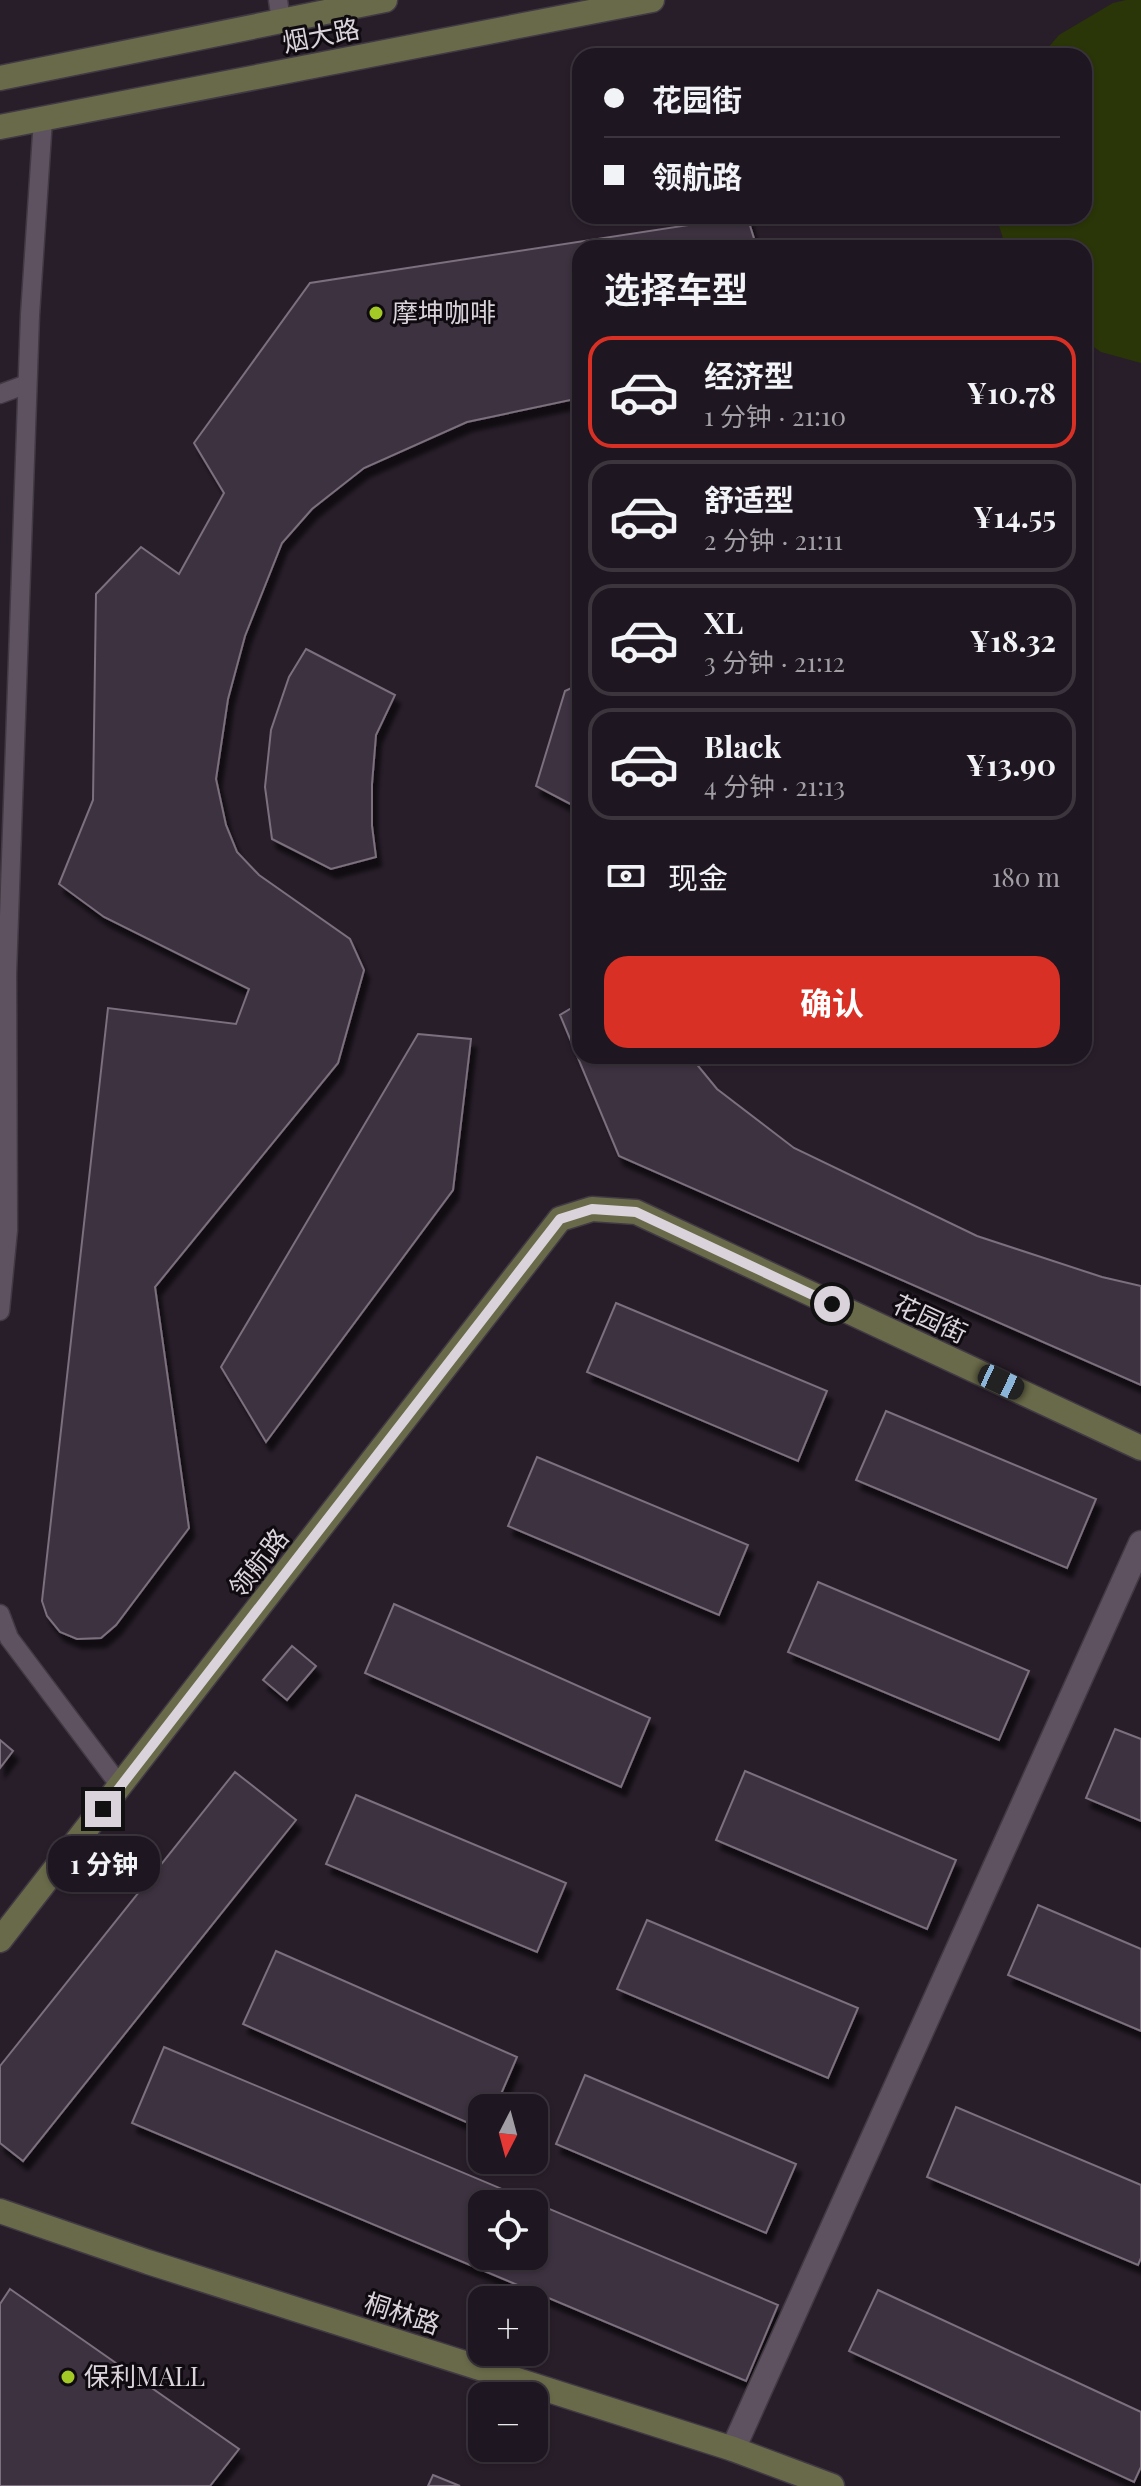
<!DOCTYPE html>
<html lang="zh">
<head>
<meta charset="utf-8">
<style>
	:root { --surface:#1e1620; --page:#2b232d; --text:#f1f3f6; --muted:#a19fa5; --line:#3c353e; --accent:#d93025 }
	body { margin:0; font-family:"Playfair Display","Noto Sans SC",serif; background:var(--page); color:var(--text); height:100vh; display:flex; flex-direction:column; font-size:30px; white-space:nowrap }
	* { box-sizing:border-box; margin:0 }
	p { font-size:26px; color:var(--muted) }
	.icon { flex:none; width:44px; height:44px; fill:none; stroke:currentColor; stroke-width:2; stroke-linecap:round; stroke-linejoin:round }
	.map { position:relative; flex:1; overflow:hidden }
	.details { position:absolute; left:572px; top:240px; width:520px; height:824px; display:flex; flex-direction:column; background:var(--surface); border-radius:24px; box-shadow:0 2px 6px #0004,0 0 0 2px var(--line) }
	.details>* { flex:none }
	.hud { position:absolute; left:572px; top:48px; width:520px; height:176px; border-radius:24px; box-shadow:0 2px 6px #0004,0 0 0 2px var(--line); display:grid; align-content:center; height:176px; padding:0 32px; background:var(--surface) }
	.needle { width:52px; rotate:186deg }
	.buttons { position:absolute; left:468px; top:2094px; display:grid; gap:16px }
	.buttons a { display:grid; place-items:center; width:80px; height:80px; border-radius:16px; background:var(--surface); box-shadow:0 2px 6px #0004,0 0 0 2px var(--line); font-size:40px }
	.end { position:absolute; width:36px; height:36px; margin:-18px; border:10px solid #dad3db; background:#111; box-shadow:0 0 0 4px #111 }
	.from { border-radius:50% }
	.bubble { position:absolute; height:56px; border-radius:24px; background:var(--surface); box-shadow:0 2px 6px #0004,0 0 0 2px var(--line); font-size:26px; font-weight:700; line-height:56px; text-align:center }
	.car { position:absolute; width:24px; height:48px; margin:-24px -12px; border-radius:10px; box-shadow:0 0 6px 2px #0007; background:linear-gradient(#222 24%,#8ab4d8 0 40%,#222 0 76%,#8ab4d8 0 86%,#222 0) }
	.hud b { display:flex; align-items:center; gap:28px; height:76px; font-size:30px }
	.hud b+b { border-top:2px solid var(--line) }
	.hud i { width:20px; height:20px; background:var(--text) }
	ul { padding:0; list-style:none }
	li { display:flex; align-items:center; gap:24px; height:112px; margin:0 16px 12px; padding:0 16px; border:4px solid var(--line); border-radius:24px }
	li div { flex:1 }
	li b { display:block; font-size:30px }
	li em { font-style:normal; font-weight:700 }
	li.current { border-color:var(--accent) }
	li>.icon { width:72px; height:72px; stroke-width:1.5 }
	h2 { padding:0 32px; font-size:36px; line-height:96px }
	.pay { display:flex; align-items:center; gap:20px; height:88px; padding:0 32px; font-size:30px }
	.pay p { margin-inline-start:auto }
	.action { display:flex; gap:16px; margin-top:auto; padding:16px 32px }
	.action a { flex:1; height:92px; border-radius:24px; background:var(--accent); color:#fff; font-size:32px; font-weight:700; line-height:92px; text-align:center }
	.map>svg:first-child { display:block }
	.green { fill:#2a3607 }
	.building { fill:#3d323f; stroke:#7b6f7e; stroke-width:2; fill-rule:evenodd; filter:url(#shadow) }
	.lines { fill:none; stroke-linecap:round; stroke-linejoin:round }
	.lane-casing { stroke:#413943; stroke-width:21 }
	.street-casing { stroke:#413943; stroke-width:27 }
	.secondary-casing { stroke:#413943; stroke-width:27 }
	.lane { stroke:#5e5261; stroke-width:18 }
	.street { stroke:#5e5261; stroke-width:24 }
	.secondary { stroke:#696a49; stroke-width:24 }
	.route { stroke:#dad3db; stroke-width:10 }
	.poi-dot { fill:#a3c927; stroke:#0e0a0f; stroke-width:3 }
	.labels { text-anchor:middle; stroke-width:6; stroke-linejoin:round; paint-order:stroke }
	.street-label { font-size:26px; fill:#dad3db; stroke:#0e0a0f }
	.poi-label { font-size:26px; fill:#dad3db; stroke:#0e0a0f; text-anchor:start }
</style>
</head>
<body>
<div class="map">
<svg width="1141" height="2486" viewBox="0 0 1141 2486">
	<defs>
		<filter id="shadow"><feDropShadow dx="5" dy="9" stdDeviation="2" flood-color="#0009"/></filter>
	</defs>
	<rect width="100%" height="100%" fill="#281e2a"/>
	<polygon class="green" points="1126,0 1141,0 1141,363 1101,352 1084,340 1084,248 1006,248 996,216 1084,216 1084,56 1041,56 1059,35 1113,3"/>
	<g class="building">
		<polygon points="747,216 757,248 580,248 580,398 467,422 364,468 312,509 282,543 245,636 228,699 216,779 226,825 237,852 259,875 350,939 364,970 338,1063 155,1287 189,1528 116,1625 101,1638 77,1639 60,1632 47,1616 42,1601 108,1008 236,1024 249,989 104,917 59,884 93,800 96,594 141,547 179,574 224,493 194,443 310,283"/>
		<polygon points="306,649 395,695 376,735 372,784 372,826 376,857 331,869 272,839 265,787 271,730 289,677"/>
		<polygon points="580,684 580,809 536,786 565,691"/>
		<polygon points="580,1003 580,1056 690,1056 717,1089 794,1148 977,1236 1102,1277 1141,1286 1141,1385 619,1156 560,1015"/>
		<polygon points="418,1034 471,1039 453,1190 266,1442 221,1367"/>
		<polygon points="616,1303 827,1391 798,1461 587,1372"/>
		<polygon points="886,1411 1096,1499 1067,1568 856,1480"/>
		<polygon points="537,1457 748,1545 719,1615 508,1526"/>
		<polygon points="818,1582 1029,1671 999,1740 788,1652"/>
		<polygon points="394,1604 650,1718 621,1787 365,1673"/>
		<polygon points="292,1646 316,1666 287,1700 263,1680"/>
		<polygon points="1115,1729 1141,1739 1141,1821 1086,1798"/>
		<polygon points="0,1740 13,1751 0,1768"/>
		<polygon points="745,1771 956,1860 927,1929 716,1840"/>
		<polygon points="235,1772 296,1820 23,2161 0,2143 0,2066"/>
		<polygon points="356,1795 566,1883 537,1952 326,1864"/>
		<polygon points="1038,1905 1141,1949 1141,2031 1008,1975"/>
		<polygon points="647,1920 858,2008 828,2078 617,1989"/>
		<polygon points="276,1951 517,2057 495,2108 482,2108 482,2129 243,2024"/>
		<path d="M164,2047L778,2305L746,2381L132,2123ZM482,2204H534V2256H482Z"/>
		<polygon points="585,2075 796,2164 766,2233 556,2144"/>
		<polygon points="956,2107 1141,2185 1141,2258 1138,2265 927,2177"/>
		<polygon points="10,2289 239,2449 210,2486 0,2486 0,2304"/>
		<polygon points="878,2290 1141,2412 1141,2467 1134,2482 849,2351"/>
		<polygon points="433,2475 460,2486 428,2486"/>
	</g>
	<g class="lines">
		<g class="lane-casing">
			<g id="lane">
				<polyline points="278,0 281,21"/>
				<polyline points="0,394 27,384"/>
				<polyline points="0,1311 8,1230 7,974 30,315 43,119"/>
				<polyline points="0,1614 9,1638 121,1787"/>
			</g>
		</g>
		<g class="street-casing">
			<polyline id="street" points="733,2449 1141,1543"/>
		</g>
		<g class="secondary-casing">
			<g id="secondary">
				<polyline points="0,78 385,0"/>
				<polyline points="0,127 652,0"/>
				<polyline points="0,1940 560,1219 592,1209 636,1212 1141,1448"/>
				<polyline points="0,2211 148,2262 733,2449 832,2486"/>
			</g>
		</g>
		<use href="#lane" class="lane"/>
		<use href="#street" class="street"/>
		<use href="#secondary" class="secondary"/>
	</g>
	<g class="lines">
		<polyline class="route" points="103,1809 560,1219 592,1209 636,1212 832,1304"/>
	</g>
	<g class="poi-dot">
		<circle cx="376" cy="313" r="8"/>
		<circle cx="68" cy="2377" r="8"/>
	</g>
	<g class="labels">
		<g class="street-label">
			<text transform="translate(321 36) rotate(-11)" y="9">烟大路</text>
			<text transform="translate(930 1319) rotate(25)" y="9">花园街</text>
			<text transform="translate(259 1563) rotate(-52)" y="9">领航路</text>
			<text transform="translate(402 2314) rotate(18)" y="9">桐林路</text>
		</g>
		<g class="poi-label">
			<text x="392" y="322">摩坤咖啡</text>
			<text x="84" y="2386">保利MALL</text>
		</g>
	</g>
</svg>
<div class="buttons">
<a><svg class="needle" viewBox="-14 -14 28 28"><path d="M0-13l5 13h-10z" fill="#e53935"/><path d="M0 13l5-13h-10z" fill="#a19fa5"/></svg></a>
<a><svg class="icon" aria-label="locate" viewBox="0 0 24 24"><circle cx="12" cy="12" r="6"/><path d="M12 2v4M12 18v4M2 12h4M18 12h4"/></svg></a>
<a>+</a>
<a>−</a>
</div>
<i class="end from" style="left:832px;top:1304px"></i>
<i class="end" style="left:103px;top:1809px"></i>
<div class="bubble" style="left:48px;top:1836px;width:112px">1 分钟</div>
<i class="car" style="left:1001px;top:1382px;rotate:115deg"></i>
<div class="hud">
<b><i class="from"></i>花园街</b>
<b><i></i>领航路</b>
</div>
<section class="details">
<h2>选择车型</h2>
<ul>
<li class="current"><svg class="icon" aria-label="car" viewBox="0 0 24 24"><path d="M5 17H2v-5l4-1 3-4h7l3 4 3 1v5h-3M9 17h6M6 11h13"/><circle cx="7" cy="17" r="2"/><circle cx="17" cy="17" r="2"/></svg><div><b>经济型</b><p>1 分钟 · 21:10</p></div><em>¥10.78</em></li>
<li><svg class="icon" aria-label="car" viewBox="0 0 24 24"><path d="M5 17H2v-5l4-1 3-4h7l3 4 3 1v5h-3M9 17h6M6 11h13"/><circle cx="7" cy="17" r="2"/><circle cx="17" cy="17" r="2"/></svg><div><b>舒适型</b><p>2 分钟 · 21:11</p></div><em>¥14.55</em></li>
<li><svg class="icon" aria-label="car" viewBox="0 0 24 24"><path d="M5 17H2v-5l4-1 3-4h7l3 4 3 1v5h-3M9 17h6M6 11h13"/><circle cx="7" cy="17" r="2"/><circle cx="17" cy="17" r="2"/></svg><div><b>XL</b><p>3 分钟 · 21:12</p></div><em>¥18.32</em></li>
<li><svg class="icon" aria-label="car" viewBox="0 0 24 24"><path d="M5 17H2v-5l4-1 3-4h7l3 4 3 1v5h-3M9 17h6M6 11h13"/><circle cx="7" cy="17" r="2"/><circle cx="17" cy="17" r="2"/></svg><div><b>Black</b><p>4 分钟 · 21:13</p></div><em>¥13.90</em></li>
</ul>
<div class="pay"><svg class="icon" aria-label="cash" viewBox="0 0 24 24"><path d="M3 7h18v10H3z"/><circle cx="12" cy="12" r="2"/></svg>现金<p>180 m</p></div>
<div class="action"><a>确认</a></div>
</section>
</div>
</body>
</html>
